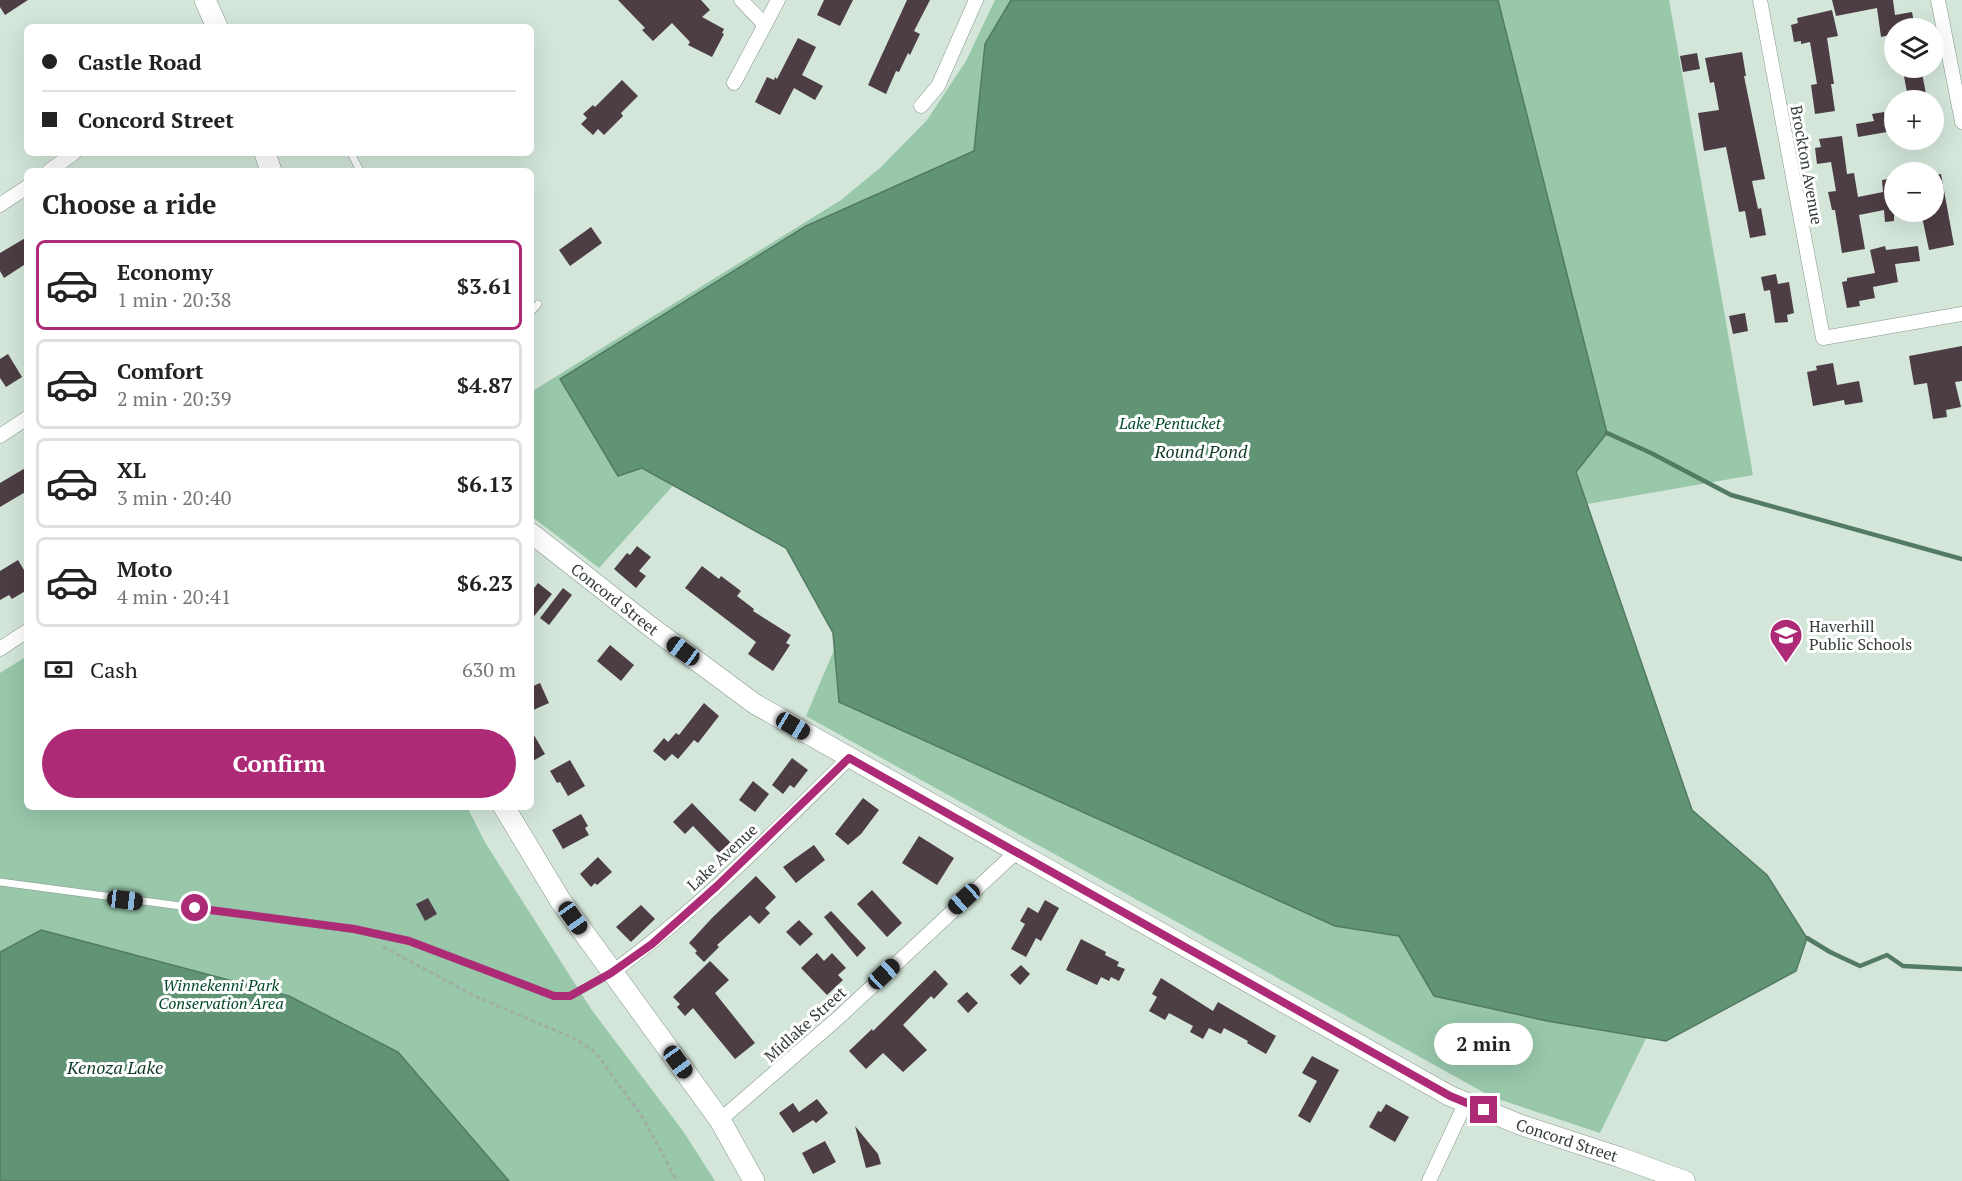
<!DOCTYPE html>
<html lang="en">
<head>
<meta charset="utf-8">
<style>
	:root { --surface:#fff; --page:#f2f2f2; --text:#222; --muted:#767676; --line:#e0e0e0; --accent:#ad2b76 }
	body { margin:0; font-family:"PT Serif",serif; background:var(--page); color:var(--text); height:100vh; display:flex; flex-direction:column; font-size:22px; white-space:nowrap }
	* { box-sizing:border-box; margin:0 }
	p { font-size:20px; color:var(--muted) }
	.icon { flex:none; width:33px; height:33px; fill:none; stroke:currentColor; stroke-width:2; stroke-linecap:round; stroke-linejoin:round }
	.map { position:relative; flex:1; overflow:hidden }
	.drawer { position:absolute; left:24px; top:168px; width:510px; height:642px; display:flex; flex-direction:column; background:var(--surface); border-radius:9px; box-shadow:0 6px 24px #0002 }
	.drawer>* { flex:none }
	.hud { position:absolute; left:24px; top:24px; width:510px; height:132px; border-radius:9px; box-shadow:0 6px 24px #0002; display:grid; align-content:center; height:132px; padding:0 18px; background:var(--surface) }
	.fabs { position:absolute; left:1884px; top:18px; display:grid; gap:12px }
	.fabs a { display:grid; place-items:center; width:60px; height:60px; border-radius:50%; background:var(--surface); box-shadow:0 6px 24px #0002; font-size:30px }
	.end { position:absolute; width:27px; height:27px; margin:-14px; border:8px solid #ad2b76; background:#fff; box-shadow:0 0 0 3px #fff }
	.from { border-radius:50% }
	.bubble { position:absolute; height:42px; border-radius:21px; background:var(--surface); box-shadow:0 6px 24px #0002; font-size:20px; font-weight:800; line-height:42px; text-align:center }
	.car { position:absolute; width:18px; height:36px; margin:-18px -9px; border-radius:8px; box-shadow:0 0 4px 2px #0007; background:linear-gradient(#222 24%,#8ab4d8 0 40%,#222 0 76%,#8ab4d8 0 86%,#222 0) }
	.hud b { display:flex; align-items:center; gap:21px; height:57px; font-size:22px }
	.hud b+b { border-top:2px solid var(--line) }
	.hud i { width:15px; height:15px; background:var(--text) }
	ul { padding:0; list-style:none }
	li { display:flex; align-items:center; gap:18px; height:90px; margin:0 12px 9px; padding:0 6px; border:3px solid var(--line); border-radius:9px }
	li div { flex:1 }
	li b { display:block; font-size:22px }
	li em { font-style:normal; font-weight:800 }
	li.current { border-color:var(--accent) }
	li>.icon { width:54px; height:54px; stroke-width:1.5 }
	h2 { padding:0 18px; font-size:27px; line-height:72px }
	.pay { display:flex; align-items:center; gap:15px; height:66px; padding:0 18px; font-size:22px }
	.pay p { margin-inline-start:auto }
	.button { display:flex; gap:12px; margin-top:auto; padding:12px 18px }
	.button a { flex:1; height:69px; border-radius:36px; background:var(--accent); color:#fff; font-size:24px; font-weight:800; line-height:69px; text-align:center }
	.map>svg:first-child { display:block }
	.green { fill:#98c7aa }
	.water { fill:#609475; stroke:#537a63; stroke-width:1.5 }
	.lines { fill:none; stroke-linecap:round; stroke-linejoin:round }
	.stream { stroke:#537a63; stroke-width:4.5 }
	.building { fill:#4d3d44 }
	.service-casing { stroke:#87988d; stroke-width:8 }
	.minor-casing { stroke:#87988d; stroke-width:15 }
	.secondary-casing { stroke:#87988d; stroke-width:21 }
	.primary-casing { stroke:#87988d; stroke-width:22 }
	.path { stroke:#a0afa5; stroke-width:3; stroke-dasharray:4.5 3; stroke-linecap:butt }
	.service { stroke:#fff; stroke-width:7 }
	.minor { stroke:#fff; stroke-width:14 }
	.secondary { stroke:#fff; stroke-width:20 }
	.primary { stroke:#fff; stroke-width:21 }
	.route { stroke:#ad2b76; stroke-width:8 }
	.labels { text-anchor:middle; stroke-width:6; stroke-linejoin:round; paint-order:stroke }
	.street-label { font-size:16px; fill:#353d38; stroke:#fff }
	.park-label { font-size:16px; font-style:italic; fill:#02492a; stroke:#fff }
	.poi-label { font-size:16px; fill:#353d38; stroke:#fff; text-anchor:start }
	.water-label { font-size:18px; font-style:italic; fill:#113c26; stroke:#fff }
</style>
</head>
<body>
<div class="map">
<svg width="1962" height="1181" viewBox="0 0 1962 1181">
	<rect width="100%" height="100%" fill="#d3e6d9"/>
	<g class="green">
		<polygon points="995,0 1669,0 1753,475 1547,511 1652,1026 1600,1133 1492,1097 806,716 843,629 789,541 678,480 599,568 531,516 531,392 841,200 880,168 927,120 966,61"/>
		<polygon points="27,656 27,807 467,807 486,844 591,1009 683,1131 715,1181 0,1181 0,673"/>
	</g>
	<g class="water">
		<polygon points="1011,0 1498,0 1607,433 1576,472 1692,810 1767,875 1807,938 1796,971 1666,1041 1547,1021 1434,996 1399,936 1335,926 839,702 833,633 786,548 642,468 618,476 560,379 806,226 974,151 985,44"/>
		<polygon points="41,930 289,996 398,1052 509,1181 0,1181 0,952"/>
	</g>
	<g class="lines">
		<g class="stream">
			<polyline points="1607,433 1651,453 1731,495 1962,559"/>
			<polyline points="1807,938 1830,952 1860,966 1887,955 1903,966 1962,969"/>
		</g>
	</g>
	<g class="building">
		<polygon points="0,0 28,0 5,15 0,7"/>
		<polygon points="618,0 701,0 710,10 702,17 724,29 722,33 724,34 712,57 688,45 690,42 672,23 653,41 642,30 645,28"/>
		<polygon points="824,0 853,0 840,26 817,15"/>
		<polygon points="907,0 930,0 914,31 920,34 910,55 908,53 899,72 896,71 886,94 868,85"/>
		<polygon points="1832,0 1893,0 1895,15 1912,12 1915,28 1894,28 1894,34 1881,37 1877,8 1836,16"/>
		<polygon points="1832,10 1838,36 1827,38 1834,84 1831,84 1835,111 1815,114 1811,85 1817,84 1810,42 1801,44 1801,41 1794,42 1791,25 1798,23 1797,18"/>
		<polygon points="798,38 816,47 802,75 823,86 815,100 794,88 780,115 755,102 767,77 774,80 775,77 777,79"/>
		<polygon points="1742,52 1746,76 1744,76 1765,179 1752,181 1758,209 1761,208 1766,235 1750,238 1745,211 1739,212 1726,147 1704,151 1698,113 1719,110 1714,82 1710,83 1705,58"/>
		<polygon points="1697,53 1700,69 1683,72 1680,56"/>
		<polygon points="1922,73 1926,94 1908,98 1904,76"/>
		<polygon points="622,80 638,96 621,113 623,116 604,135 598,129 593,135 581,124 587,118 583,114 593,105 595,107"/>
		<polygon points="1884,112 1887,132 1858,137 1856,124 1874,121 1872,114"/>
		<polygon points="1842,136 1847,174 1854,173 1858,197 1883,192 1882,180 1894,178 1894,221 1885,222 1884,210 1859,215 1865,249 1842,253 1835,210 1832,210 1828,192 1836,191 1831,162 1817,164 1815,148 1821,147 1819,139"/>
		<polygon points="1941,174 1954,245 1929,250 1921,212 1934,212 1934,175"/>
		<polygon points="591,227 602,243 570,266 559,250"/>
		<polygon points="27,237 27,263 4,278 0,271 0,253"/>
		<polygon points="1885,246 1886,250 1918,246 1920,261 1895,264 1898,282 1873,287 1875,298 1859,301 1860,306 1847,308 1842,282 1847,281 1847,278 1875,273 1870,250"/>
		<polygon points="1776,274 1778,284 1789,282 1794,313 1787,315 1788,322 1775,323 1770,290 1764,291 1761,277"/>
		<polygon points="1745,313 1748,331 1733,334 1729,316"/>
		<polygon points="1962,346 1962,381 1955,382 1961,407 1946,410 1947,417 1933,419 1927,383 1914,385 1909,356"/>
		<polygon points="8,354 22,377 6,387 0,378 0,359"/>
		<polygon points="1833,363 1837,385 1859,381 1863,402 1845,405 1844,400 1813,406 1807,372 1817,370 1816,366"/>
		<polygon points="27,467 27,491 0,507 0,483"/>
		<polygon points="637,546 651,557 639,571 646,576 636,588 614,569 627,553 630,555"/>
		<polygon points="18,560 27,575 27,590 12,599 9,595 0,600 0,571"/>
		<polygon points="702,566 719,579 721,576 741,591 737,596 754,609 753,611 791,635 786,643 790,645 773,671 748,654 756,642 685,588"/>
		<polygon points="538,583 552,594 531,620 531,592"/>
		<polygon points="563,588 572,595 549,625 540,618"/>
		<polygon points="610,645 634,665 621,681 597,661"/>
		<polygon points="540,683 549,703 531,711 531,687"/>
		<polygon points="704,703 719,716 698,743 694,740 678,759 672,754 665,761 653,751 664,738 668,742 676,733 679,735"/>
		<polygon points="531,730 545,754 531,762"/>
		<polygon points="792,758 808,770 794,788 790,785 783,794 772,785"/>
		<polygon points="570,760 585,786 568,796 560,782 557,783 550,771"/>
		<polygon points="753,781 769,794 755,812 739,800"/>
		<polygon points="863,798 879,810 861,834 848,845 835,834"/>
		<polygon points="692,803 731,843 720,854 693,826 685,834 673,822"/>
		<polygon points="581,814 588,826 585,828 589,835 563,849 552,830"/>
		<polygon points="919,836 954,858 937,885 902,863"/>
		<polygon points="814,845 825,860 796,883 783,867"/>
		<polygon points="598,857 612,872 597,885 595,883 591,887 580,874"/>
		<polygon points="756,876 776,897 765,908 770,913 759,924 750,915 717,945 719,947 704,962 695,953 697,951 689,943 712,918"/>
		<polygon points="872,890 902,923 887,937 857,904"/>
		<polygon points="428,898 437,914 425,921 416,904"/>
		<polygon points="1045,900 1059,908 1041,941 1036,938 1026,957 1011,949 1025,924 1020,921 1028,907 1038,913"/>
		<polygon points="641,905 655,919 631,942 616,927"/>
		<polygon points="831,911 866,948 857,957 824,917"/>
		<polygon points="799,920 813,934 800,946 786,932"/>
		<polygon points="1081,939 1106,952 1105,955 1119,962 1117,966 1125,969 1119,981 1111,977 1109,981 1101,977 1097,985 1066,970"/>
		<polygon points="817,953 824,961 832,953 846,968 838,975 843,980 827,995 801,968"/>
		<polygon points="710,961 729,980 715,993 755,1043 735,1059 693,1008 685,1016 677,1007 680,1004 673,997"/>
		<polygon points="1021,965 1030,974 1020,985 1010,975"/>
		<polygon points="935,970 948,984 934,999 931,996 903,1025 927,1050 903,1072 883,1053 866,1069 849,1051 872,1029 873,1031"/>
		<polygon points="1161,978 1213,1011 1218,1002 1276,1036 1266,1054 1247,1043 1248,1041 1224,1028 1221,1034 1209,1028 1203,1039 1190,1032 1193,1026 1169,1013 1165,1020 1149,1011 1157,997 1152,994"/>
		<polygon points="967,992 978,1003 968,1013 957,1001"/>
		<polygon points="1312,1056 1339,1070 1310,1123 1298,1116 1317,1081 1302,1073"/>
		<polygon points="817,1099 828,1113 816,1123 813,1120 793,1133 779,1113 793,1103 799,1112"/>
		<polygon points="1386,1104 1409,1117 1395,1142 1369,1127 1378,1111 1381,1112"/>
		<polygon points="855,1126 878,1154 881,1164 866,1168"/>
		<polygon points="825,1141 836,1162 813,1174 802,1153"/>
	</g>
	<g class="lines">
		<g class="service-casing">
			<g id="service">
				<polyline points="351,153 360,171"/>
				<polyline points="531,312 538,304"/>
				<polyline points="0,882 354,929 409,941 554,996 570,996 610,974"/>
			</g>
		</g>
		<g class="minor-casing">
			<g id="minor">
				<polyline points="741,0 765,25"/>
				<polyline points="1760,0 1823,338 1962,314"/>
				<polyline points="1938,0 1962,122"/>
				<polyline points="734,83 778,0"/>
				<polyline points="921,106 938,86 976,0"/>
				<polyline points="49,171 74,153"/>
				<polyline points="0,205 27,187"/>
				<polyline points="0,436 27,418"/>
				<polyline points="0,649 27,631"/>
				<path d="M611,973C698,910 773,833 849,758"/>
				<polyline points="720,1120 837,1019 1016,852"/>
				<polyline points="1429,1181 1466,1102"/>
			</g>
		</g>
		<g class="secondary-casing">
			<polyline id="secondary" points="531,533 647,624 755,704 1450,1096 1521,1125 1619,1157 1685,1181"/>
		</g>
		<g class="primary-casing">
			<g id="primary">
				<polyline points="205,0 217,27"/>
				<polyline points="265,153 271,171"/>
				<polyline points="504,807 560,900 720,1120 754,1181"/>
			</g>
		</g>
		<polyline class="path" points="383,947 479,998 576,1039 596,1053 643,1118 677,1181"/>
		<use href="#service" class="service"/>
		<use href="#minor" class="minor"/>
		<use href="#secondary" class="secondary"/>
		<use href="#primary" class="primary"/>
	</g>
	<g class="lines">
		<polyline class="route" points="195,908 354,929 409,941 554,996 570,996 611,973 652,944 717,886 849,758 1450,1096 1484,1110"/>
	</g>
	<defs>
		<g id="school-pin" transform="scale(1.725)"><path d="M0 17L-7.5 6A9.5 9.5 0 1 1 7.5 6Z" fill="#ad2b76" stroke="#fff"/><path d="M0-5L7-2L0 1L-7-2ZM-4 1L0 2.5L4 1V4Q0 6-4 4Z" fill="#fff"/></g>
	</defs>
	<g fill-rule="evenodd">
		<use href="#school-pin" x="1786" y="635"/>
	</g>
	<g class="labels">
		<g class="street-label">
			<text transform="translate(1807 165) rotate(80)" y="6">Brockton Avenue</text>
			<text transform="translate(615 599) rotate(38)" y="6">Concord Street</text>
			<text transform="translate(722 857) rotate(-43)" y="6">Lake Avenue</text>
			<text transform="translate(805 1024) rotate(-42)" y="6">Midlake Street</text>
			<text transform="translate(1567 1140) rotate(18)" y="6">Concord Street</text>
		</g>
		<g class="park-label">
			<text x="1170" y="429">Lake Pentucket</text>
			<text x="221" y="991">Winnekenni Park<tspan x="221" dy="18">Conservation Area</tspan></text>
		</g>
		<g class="poi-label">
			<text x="1809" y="632">Haverhill<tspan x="1809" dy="18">Public Schools</tspan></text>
		</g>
		<g class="water-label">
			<text x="1201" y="458">Round Pond</text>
			<text x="115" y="1074">Kenoza Lake</text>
		</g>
	</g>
</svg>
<div class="fabs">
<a><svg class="icon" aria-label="layers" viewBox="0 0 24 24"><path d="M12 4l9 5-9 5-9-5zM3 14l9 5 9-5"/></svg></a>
<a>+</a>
<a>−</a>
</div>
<i class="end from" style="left:195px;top:908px"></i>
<i class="end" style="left:1484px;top:1110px"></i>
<div class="bubble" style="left:1434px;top:1023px;width:99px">2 min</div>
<i class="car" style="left:683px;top:651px;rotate:306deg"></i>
<i class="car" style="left:793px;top:726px;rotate:120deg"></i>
<i class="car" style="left:964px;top:899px;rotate:228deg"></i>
<i class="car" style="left:125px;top:900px;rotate:97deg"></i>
<i class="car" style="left:573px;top:918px;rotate:145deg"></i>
<i class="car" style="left:884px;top:974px;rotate:47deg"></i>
<i class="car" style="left:678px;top:1062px;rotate:144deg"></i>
<div class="hud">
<b><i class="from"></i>Castle Road</b>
<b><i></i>Concord Street</b>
</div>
<section class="drawer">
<h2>Choose a ride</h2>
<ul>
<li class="current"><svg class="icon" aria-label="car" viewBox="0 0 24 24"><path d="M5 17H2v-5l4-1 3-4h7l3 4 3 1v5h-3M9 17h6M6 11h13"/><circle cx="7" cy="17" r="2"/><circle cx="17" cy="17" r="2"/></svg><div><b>Economy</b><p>1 min · 20:38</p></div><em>$3.61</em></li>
<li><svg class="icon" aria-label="car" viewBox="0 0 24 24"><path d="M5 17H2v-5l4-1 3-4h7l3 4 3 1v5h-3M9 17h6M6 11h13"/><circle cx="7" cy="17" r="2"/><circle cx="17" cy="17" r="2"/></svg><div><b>Comfort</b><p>2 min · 20:39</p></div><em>$4.87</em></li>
<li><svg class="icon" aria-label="car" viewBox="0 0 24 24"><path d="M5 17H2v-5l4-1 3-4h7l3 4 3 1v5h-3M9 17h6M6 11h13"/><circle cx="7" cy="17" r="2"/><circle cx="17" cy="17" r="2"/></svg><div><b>XL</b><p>3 min · 20:40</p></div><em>$6.13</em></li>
<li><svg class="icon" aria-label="car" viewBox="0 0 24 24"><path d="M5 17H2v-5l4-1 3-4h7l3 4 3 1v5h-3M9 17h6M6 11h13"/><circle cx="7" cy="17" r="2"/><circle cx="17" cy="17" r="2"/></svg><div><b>Moto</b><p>4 min · 20:41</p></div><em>$6.23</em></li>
</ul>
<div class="pay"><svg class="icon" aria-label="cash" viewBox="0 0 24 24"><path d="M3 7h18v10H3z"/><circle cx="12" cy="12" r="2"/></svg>Cash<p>630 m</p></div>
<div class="button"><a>Confirm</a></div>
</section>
</div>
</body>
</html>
